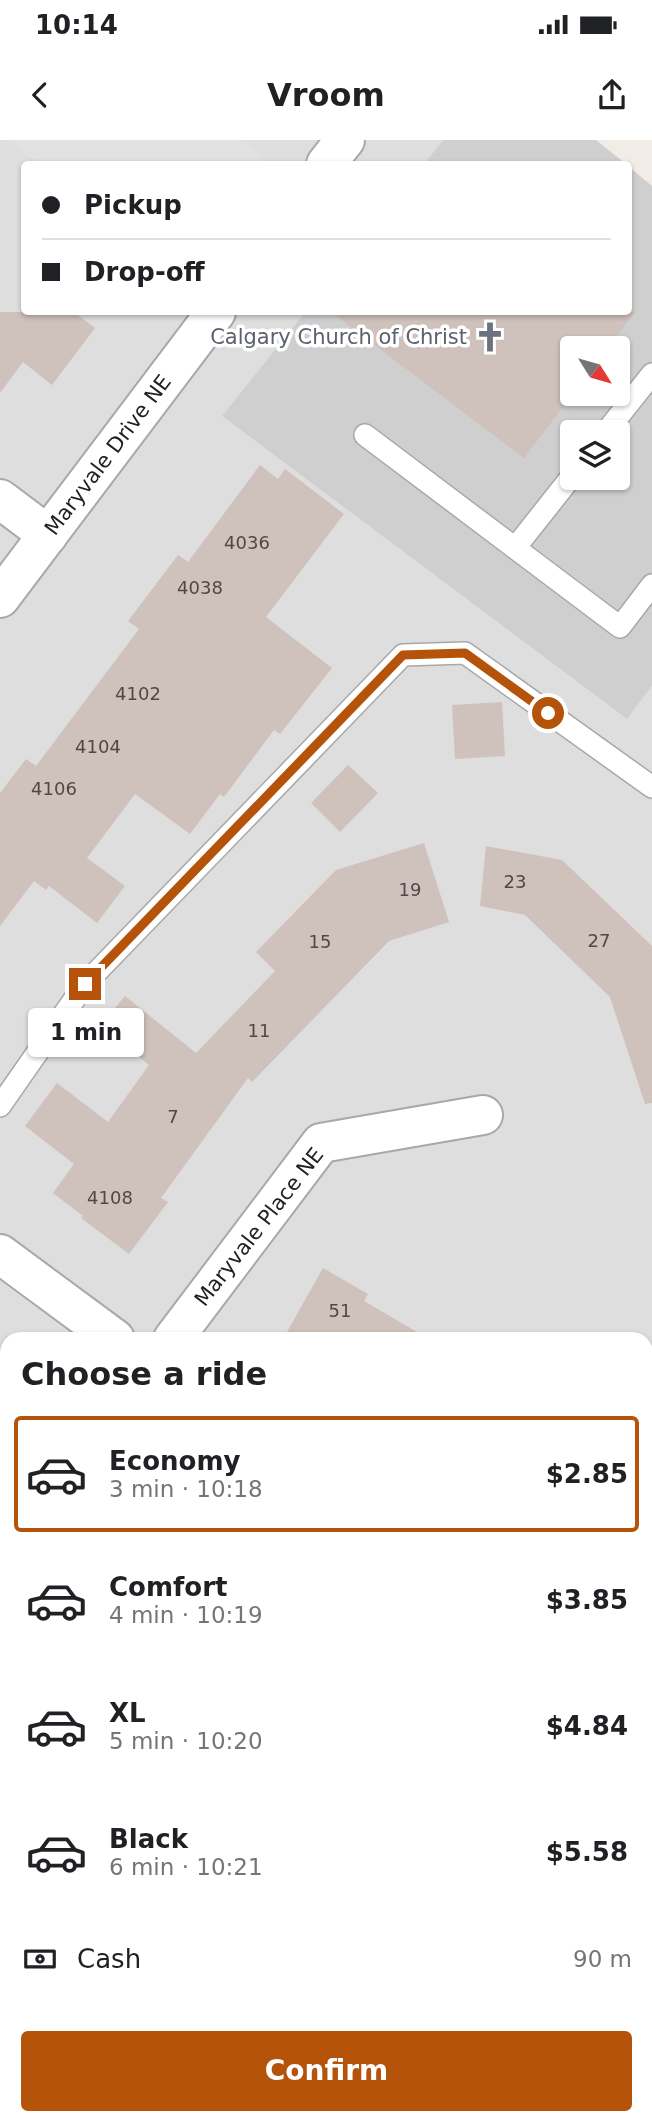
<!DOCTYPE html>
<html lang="en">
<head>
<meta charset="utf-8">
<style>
	:root { --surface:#fff; --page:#f2f2f2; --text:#202124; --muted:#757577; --line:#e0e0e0; --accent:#b45309 }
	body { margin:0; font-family:"DejaVu Sans",sans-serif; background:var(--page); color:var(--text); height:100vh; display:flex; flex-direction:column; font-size:26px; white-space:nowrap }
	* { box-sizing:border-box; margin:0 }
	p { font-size:23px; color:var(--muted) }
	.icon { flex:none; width:38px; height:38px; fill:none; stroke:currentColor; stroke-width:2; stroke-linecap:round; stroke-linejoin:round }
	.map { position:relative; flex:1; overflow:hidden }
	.panel { position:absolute; left:0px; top:1192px; width:653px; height:793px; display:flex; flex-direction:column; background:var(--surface); border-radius:21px 21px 0 0; box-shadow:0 2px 5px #0004 }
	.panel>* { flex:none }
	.top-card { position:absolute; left:21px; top:21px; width:611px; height:154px; border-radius:7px; box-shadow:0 2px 5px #0004; display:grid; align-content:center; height:154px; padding:0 21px; background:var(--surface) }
	.needle { width:46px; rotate:127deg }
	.controls { position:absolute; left:560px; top:196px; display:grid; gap:14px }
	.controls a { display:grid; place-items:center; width:70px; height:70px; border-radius:7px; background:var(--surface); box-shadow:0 2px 5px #0004; font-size:35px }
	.end { position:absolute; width:32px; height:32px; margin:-16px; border:9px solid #b45309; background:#fff; box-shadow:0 0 0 4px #fff }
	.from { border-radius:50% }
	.bubble { position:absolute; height:49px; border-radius:7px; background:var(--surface); box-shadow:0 2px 5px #0004; font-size:23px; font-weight:800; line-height:49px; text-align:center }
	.top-card b { display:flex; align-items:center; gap:24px; height:66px; font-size:26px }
	.top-card b+b { border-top:2px solid var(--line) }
	.top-card i { width:18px; height:18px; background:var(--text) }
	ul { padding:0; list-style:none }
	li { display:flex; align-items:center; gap:21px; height:116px; margin:0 14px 10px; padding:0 7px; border:4px solid transparent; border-radius:7px }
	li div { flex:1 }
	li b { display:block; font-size:26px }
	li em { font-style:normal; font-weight:800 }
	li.current { border-color:var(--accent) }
	li>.icon { width:63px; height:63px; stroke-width:1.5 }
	h2 { padding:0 21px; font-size:32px; line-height:84px }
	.pay { display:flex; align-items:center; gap:18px; height:77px; padding:0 21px; font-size:26px }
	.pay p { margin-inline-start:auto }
	.button { display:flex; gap:14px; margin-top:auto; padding:14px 21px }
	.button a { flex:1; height:80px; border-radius:7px; background:var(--accent); color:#fff; font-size:28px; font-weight:800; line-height:80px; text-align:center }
	.status { display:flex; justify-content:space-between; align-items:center; height:49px; padding:0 35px; background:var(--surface); direction:ltr }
	.status svg { height:19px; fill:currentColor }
	header { display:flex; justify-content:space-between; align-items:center; height:91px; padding:0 21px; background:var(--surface); font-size:32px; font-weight:800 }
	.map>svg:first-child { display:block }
	.residential { fill:#dfdede }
	.religious { fill:#cfcfcf; fill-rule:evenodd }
	.park { fill:url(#park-tufts) }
	.parking { fill:#e1e1e1 }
	.building { fill:#cfc1bc }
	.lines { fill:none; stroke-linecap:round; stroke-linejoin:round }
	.service-casing { stroke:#a8a8a8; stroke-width:24 }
	.minor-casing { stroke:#a8a8a8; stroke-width:42 }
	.service { stroke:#fff; stroke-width:21 }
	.minor { stroke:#fff; stroke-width:38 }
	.route { stroke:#b45309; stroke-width:9 }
	.labels { text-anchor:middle; stroke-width:7; stroke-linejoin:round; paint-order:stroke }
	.number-label { font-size:18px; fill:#4c4948 }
	.worship-label { font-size:21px; fill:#5b616d; stroke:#fff; text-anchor:end }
	.street-label { font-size:21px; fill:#212121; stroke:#fff }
</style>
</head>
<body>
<div class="status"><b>10:14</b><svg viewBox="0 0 49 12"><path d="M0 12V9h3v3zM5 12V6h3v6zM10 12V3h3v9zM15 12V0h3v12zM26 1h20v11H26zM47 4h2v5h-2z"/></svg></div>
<header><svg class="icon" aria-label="back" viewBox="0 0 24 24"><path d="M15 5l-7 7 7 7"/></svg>Vroom<svg class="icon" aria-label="share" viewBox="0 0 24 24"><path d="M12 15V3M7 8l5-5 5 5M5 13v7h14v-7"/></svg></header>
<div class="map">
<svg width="652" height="1984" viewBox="0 0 652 1984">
	<defs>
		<pattern id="park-tufts" width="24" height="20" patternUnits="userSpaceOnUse" patternTransform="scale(1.75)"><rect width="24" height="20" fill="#c8ffc1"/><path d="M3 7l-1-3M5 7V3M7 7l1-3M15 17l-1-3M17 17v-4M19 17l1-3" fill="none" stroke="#acdaa6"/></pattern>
	</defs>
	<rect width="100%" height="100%" fill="#f2ece7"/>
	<polygon class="residential" points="0,0 443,0 424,24 24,24 24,172 305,172 222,276 627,579 652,546 652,1370 646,1372 646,1199 7,1199 7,1978 56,1978 64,1984 0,1984"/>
	<g class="religious">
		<polygon points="443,0 596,0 626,24 424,24"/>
		<path d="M628,26L652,46V546L627,579L222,276L305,172H628ZM572,208H618V254H572ZM572,292H618V338H572Z"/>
	</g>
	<polygon class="park" points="652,1370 652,1984 64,1984 56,1978 646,1978 646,1372"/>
	<g class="parking">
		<polygon points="6,0 243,0 264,16 258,24 38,24"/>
		<polygon points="652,1392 652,1715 646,1714 646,1395"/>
	</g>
	<g class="building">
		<polygon points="0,172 74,172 95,188 52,245 23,222 0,253"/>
		<polygon points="331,172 635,172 607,208 572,208 573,254 524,318"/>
		<polygon points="260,325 278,339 285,329 344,374 266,477 332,528 280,594 274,590 224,657 220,654 190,694 135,654 87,718 125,746 97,783 49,746 46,750 34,741 0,786 0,653 26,619 36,626 139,489 128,481 178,415 188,422"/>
		<polygon points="502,562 505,616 455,619 452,565"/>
		<polygon points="348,625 378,653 340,692 311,663"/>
		<polygon points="424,703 449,782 389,801 252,942 248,938 161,1058 168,1062 129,1114 81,1078 83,1076 53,1053 74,1024 25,986 57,943 108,982 149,925 100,886 125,856 196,913 275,831 256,812 336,730"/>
		<polygon points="486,706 562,720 652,806 652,963 645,964 610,857 525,775 480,766"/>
		<polygon points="323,1128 368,1154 364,1161 429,1199 283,1199"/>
	</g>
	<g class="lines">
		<g class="service-casing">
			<g id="service">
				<polyline points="606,292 652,234"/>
				<polyline points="365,295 515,408"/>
				<polyline points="572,336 515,408 620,487 652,445"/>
				<polyline points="0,966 85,844 403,515 465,513 652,647"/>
				<polyline points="646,1342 652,1340"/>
				<polyline points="0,1923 7,1914"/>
			</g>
		</g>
		<g class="minor-casing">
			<g id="minor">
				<polyline points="326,24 345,0"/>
				<polyline points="0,359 48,395"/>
				<polyline points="0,458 216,172"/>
				<polyline points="0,1114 115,1199"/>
				<polyline points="173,1199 321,1003 483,975"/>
				<polyline points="0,1433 7,1423"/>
			</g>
		</g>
		<use href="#service" class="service"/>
		<use href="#minor" class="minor"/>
	</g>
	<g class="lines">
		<polyline class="route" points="85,844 403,515 465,513 548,573"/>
	</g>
	<defs>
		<g id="church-bare" transform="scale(2.415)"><path d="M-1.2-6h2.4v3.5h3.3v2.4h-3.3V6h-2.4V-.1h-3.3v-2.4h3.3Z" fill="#6b7280" stroke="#fff" stroke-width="2.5" paint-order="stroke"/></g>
	</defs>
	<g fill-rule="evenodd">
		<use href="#church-bare" x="490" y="197"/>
	</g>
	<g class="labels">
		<g class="number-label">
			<text x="247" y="409">4036</text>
			<text x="200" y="454">4038</text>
			<text x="138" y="560">4102</text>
			<text x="98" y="613">4104</text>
			<text x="54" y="655">4106</text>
			<text x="515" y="748">23</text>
			<text x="410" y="756">19</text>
			<text x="599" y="807">27</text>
			<text x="320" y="808">15</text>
			<text x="259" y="897">11</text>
			<text x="173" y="983">7</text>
			<text x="110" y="1064">4108</text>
			<text x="340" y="1177">51</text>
		</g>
		<g class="worship-label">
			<text x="467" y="204">Calgary Church of Christ</text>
		</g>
		<g class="street-label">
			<text transform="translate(108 315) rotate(-53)" y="7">Maryvale Drive NE</text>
			<text transform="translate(259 1087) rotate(-52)" y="7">Maryvale Place NE</text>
		</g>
	</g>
</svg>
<div class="controls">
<a><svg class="needle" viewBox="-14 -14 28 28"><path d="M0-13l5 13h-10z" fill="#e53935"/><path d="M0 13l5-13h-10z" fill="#757577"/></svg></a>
<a><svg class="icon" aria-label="layers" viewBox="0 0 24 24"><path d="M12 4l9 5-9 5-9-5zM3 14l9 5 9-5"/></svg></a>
</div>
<i class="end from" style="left:548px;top:573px"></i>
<i class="end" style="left:85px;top:844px"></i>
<div class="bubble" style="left:28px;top:868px;width:116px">1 min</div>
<div class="top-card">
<b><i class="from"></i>Pickup</b>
<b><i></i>Drop-off</b>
</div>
<section class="panel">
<h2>Choose a ride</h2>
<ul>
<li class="current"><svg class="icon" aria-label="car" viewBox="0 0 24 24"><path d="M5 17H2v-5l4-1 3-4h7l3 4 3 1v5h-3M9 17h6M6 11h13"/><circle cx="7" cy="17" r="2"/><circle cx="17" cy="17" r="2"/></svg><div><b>Economy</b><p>3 min · 10:18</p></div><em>$2.85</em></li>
<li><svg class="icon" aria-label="car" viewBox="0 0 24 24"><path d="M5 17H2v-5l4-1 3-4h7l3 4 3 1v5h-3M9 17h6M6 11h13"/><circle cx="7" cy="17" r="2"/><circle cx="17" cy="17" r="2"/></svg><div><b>Comfort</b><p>4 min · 10:19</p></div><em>$3.85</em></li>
<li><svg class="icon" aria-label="car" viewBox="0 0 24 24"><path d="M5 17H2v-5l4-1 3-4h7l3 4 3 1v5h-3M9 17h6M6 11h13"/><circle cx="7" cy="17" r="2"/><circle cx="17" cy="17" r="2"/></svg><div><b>XL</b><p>5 min · 10:20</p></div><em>$4.84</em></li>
<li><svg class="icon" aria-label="car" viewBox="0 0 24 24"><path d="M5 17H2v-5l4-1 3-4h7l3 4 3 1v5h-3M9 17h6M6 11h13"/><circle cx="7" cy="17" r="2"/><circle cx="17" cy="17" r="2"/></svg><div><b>Black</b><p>6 min · 10:21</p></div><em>$5.58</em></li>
</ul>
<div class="pay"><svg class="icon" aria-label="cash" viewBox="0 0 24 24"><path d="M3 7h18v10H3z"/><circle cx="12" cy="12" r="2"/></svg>Cash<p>90 m</p></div>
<div class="button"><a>Confirm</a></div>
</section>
</div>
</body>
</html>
